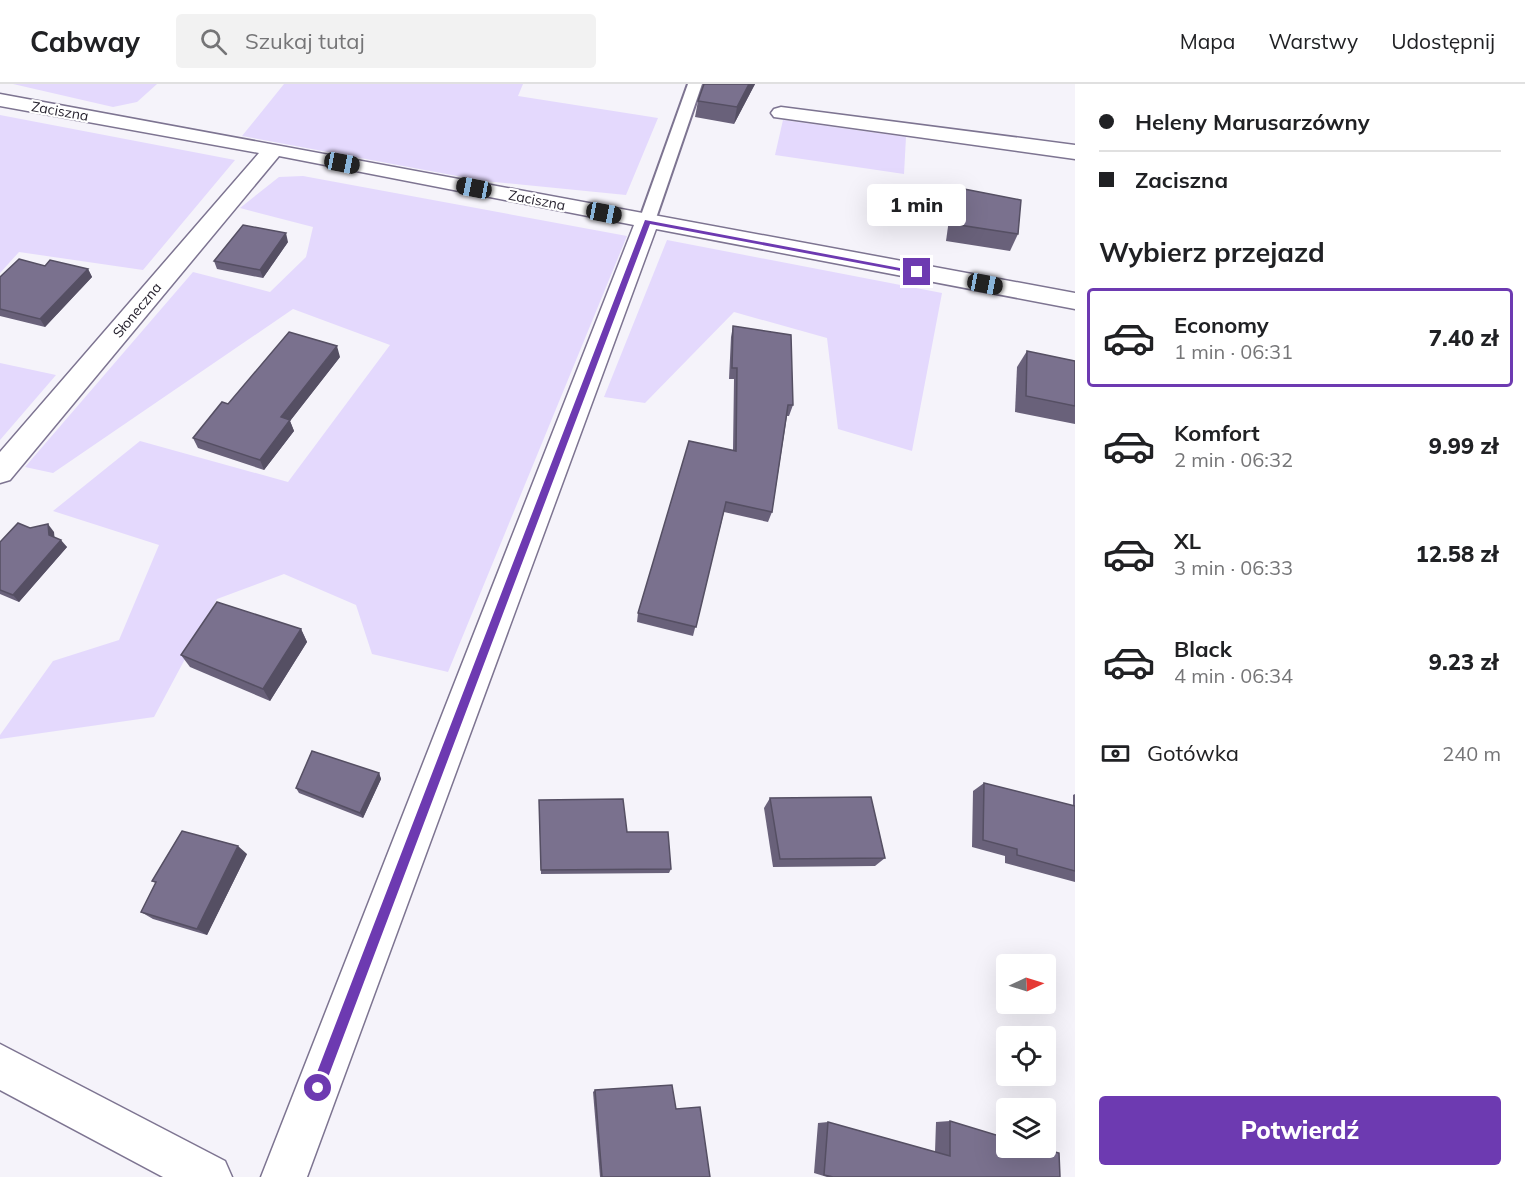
<!DOCTYPE html>
<html lang="pl">
<head>
<meta charset="utf-8">
<style>
	:root { --surface:#fff; --page:#f2f2f2; --text:#202124; --muted:#757577; --line:#e0e0e0; --accent:#6d3ab1 }
	body { margin:0; font-family:Mulish,sans-serif; background:var(--page); color:var(--text); height:100vh; display:flex; flex-direction:column; font-size:22px; white-space:nowrap }
	* { box-sizing:border-box; margin:0 }
	p { font-size:20px; color:var(--muted) }
	.icon { flex:none; width:33px; height:33px; fill:none; stroke:currentColor; stroke-width:2; stroke-linecap:round; stroke-linejoin:round }
	.map { position:relative; flex:1; overflow:hidden }
	.drawer { display:flex; flex-direction:column; background:var(--surface); width:450px }
	.drawer>* { flex:none }
	.guide { display:grid; align-content:center; height:132px; padding:0 24px; background:var(--surface) }
	.needle { width:39px; rotate:86deg }
	.tools { position:absolute; left:996px; top:870px; display:grid; gap:12px }
	.tools a { display:grid; place-items:center; width:60px; height:60px; border-radius:6px; background:var(--surface); box-shadow:0 6px 24px #0002; font-size:30px }
	.end { position:absolute; width:27px; height:27px; margin:-14px; border:8px solid #6d3ab1; background:#fff; box-shadow:0 0 0 3px #fff }
	.from { border-radius:50% }
	.bubble { position:absolute; height:42px; border-radius:6px; background:var(--surface); box-shadow:0 6px 24px #0002; font-size:20px; font-weight:800; line-height:42px; text-align:center }
	.car { position:absolute; width:18px; height:36px; margin:-18px -9px; border-radius:8px; box-shadow:0 0 4px 2px #0007; background:linear-gradient(#222 24%,#8ab4d8 0 40%,#222 0 76%,#8ab4d8 0 86%,#222 0) }
	.guide b { display:flex; align-items:center; gap:21px; height:57px; font-size:22px }
	.guide b+b { border-top:2px solid var(--line) }
	.guide i { width:15px; height:15px; background:var(--text) }
	ul { padding:0; list-style:none }
	li { display:flex; align-items:center; gap:18px; height:99px; margin:0 12px 9px; padding:0 12px; border:3px solid transparent; border-radius:6px }
	li div { flex:1 }
	li b { display:block; font-size:22px }
	li em { font-style:normal; font-weight:800 }
	li.on { border-color:var(--accent) }
	li>.icon { width:54px; height:54px; stroke-width:1.5 }
	h2 { padding:0 24px; font-size:27px; line-height:72px }
	.pay { display:flex; align-items:center; gap:15px; height:66px; padding:0 24px; font-size:22px }
	.pay p { margin-inline-start:auto }
	.action { display:flex; gap:12px; margin-top:auto; padding:12px 24px }
	.action a { flex:1; height:69px; border-radius:6px; background:var(--accent); color:#fff; font-size:24px; font-weight:800; line-height:69px; text-align:center }
	header { display:flex; align-items:center; gap:36px; box-sizing:border-box; height:84px; padding:0 30px; background:var(--surface); border-bottom:2px solid var(--line) }
	header strong { font-size:28px }
	nav { display:flex; gap:33px; margin-inline-start:auto; font-size:21px }
	.search { width:420px; height:54px; background:var(--page); display:flex; align-items:center; gap:15px; box-sizing:border-box; padding:0 21px; border-radius:6px; color:var(--muted); font-size:22px }
	main { display:flex; flex:1; min-height:0 }
	.map>svg:first-child { display:block }
	.green { fill:#e4d9fd }
	.lines { fill:none; stroke-linecap:round; stroke-linejoin:round }
	.service-casing { stroke:#7d7491; stroke-width:4 }
	.minor-casing { stroke:#7d7491; stroke-width:3 }
	.tertiary-casing { stroke:#7d7491; stroke-width:3 }
	.service { fill:#fff; fill-rule:evenodd }
	.minor { fill:#fff; fill-rule:evenodd }
	.tertiary { fill:#fff; fill-rule:evenodd }
	.wall { fill:#69617a }
	.shaded-wall { fill:#554f63 }
	.building { fill:#7a718e; stroke:#554f63; stroke-width:1.5 }
	.route { fill:#6d3ab1 }
	.labels { text-anchor:middle; stroke-width:4.5; stroke-linejoin:round; paint-order:stroke }
	.far-street-label { font-size:14px; fill:#27232f; stroke:#fff }
</style>
</head>
<body>
<header>
<strong>Cabway</strong>
<div class="search"><svg class="icon" aria-label="search" viewBox="0 0 24 24"><circle cx="10" cy="10" r="6"/><path d="M15 15l6 6"/></svg>Szukaj tutaj</div>
<nav><a>Mapa</a><a>Warstwy</a><a>Udostępnij</a></nav>
</header>
<main>
<div class="map">
<svg width="1075" height="1093" viewBox="0 0 1075 1093">
	<rect width="100%" height="100%" fill="#f5f3fa"/>
	<g class="green">
		<polygon points="13,0 157,0 137,18 113,23"/>
		<polygon points="284,0 523,0 518,12 658,34 626,111 484,97 242,52"/>
		<polygon points="0,31 235,76 143,186 19,168 0,189"/>
		<polygon points="783,36 906,53 904,90 775,71"/>
		<polygon points="303,92 627,152 448,588 372,570 356,521 284,490 217,515 154,633 0,655 0,651 53,577 119,556 159,461 53,427 140,357 288,398 390,261 293,225 53,389 25,383 193,188 270,208 306,173 313,143 240,124 279,93"/>
		<polygon points="667,156 942,209 912,367 838,345 827,254 734,228 645,319 604,313"/>
		<polygon points="0,279 56,291 0,356"/>
	</g>
	<g class="lines">
		<g class="service-casing">
			<polygon id="service" points="688,0 702,0 655,137 653,140 641,140 639,137"/>
		</g>
		<g class="minor-casing">
			<g id="minor">
				<polygon points="0,10 1075,209 1075,225 656,145 307,1093 261,1093 634,141 279,72 10,396 0,399 0,368 259,69 0,22"/>
				<polygon points="781,23 1075,61 1075,75 774,33 771,29 774,25"/>
			</g>
		</g>
		<g class="tertiary-casing">
			<polygon id="tertiary" points="0,960 225,1077 232,1093 163,1093 0,1006"/>
		</g>
		<use href="#service" class="service"/>
		<use href="#minor" class="minor"/>
		<use href="#tertiary" class="tertiary"/>
	</g>
	<g class="wall">
		<polygon points="704,0 755,0 734,40 695,33 698,17"/>
		<polygon points="959,104 1018,150 1010,167 946,157 951,121"/>
		<polygon points="288,158 263,194 217,185 214,177"/>
		<polygon points="88,185 92,193 45,243 0,232 0,193"/>
		<polygon points="733,242 793,321 789,332 787,332 772,428 768,438 724,428 693,552 637,538 638,529 733,366 734,295 729,295 731,253"/>
		<polygon points="1027,267 1075,277 1075,340 1015,328 1017,283"/>
		<polygon points="340,273 290,337 294,347 264,386 198,364 193,354 228,320"/>
		<polygon points="30,444 54,448 54,453 67,463 19,518 0,510 0,458"/>
		<polygon points="301,545 307,558 270,617 190,583 181,571"/>
		<polygon points="379,689 381,695 363,734 299,709 296,704"/>
		<polygon points="984,699 1073,722 1073,711 1075,710 1075,798 1005,779 1005,772 972,763 973,707"/>
		<polygon points="770,714 885,774 875,782 773,783 764,724"/>
		<polygon points="539,716 627,748 671,785 669,789 541,790"/>
		<polygon points="247,770 207,851 153,835 141,828 156,799 152,797"/>
		<polygon points="595,1006 676,1025 710,1093 600,1093 593,1008"/>
		<polygon points="950,1037 1060,1093 827,1093 814,1089 818,1039 828,1038 935,1068 936,1038"/>
	</g>
	<g class="shaded-wall">
		<polygon points="749,0 755,0 734,40 737,23"/>
		<polygon points="286,149 288,158 263,194 260,186"/>
		<polygon points="88,185 92,193 45,243 40,235"/>
		<polygon points="337,262 340,273 290,337 294,347 264,386 260,376 281,333"/>
		<polygon points="48,440 54,448 55,458 49,451"/>
		<polygon points="61,456 67,463 19,518 13,511"/>
		<polygon points="301,545 307,558 270,617 263,605"/>
		<polygon points="379,689 381,695 363,734 360,729"/>
		<polygon points="238,762 247,770 207,851 197,845"/>
	</g>
	<g class="building">
		<polygon points="704,0 749,0 737,23 698,17"/>
		<polygon points="959,104 1021,116 1018,150 953,140"/>
		<polygon points="243,141 286,149 260,186 214,177"/>
		<polygon points="19,175 45,182 50,176 88,185 40,235 0,225 0,193"/>
		<polygon points="733,242 791,251 793,321 788,321 772,428 726,418 696,543 638,529 689,357 736,367 737,284 732,284"/>
		<polygon points="289,248 337,262 281,333 290,336 260,376 193,354 222,318 228,320"/>
		<polygon points="1027,267 1075,277 1075,322 1026,312"/>
		<polygon points="18,439 30,444 48,440 49,451 61,456 13,511 0,506 0,458"/>
		<polygon points="217,518 301,545 263,605 181,571"/>
		<polygon points="312,667 379,689 360,729 296,704"/>
		<polygon points="984,699 1075,722 1075,787 1017,771 1017,765 983,756"/>
		<polygon points="871,713 885,774 780,775 770,714"/>
		<polygon points="623,715 627,748 668,748 671,785 541,786 539,716"/>
		<polygon points="182,747 238,762 197,845 141,828 156,798 152,797"/>
		<polygon points="672,1001 676,1025 700,1023 710,1093 602,1093 595,1006"/>
		<polygon points="950,1037 1006,1054 1006,1064 1041,1064 1059,1069 1060,1093 833,1093 824,1091 828,1038 950,1072"/>
	</g>
	<polygon class="route" points="645,136 921,188 917,190 650,140 324,1004 318,1011 311,1004"/>
	<g class="labels">
		<g class="far-street-label">
			<text transform="translate(60 27) rotate(10)" y="5">Zaciszna</text>
			<text transform="translate(537 116) rotate(11)" y="5">Zaciszna</text>
			<text transform="translate(137 226) rotate(-50)" y="5">Słoneczna</text>
		</g>
	</g>
</svg>
<div class="tools">
<a><svg class="needle" viewBox="-14 -14 28 28"><path d="M0-13l5 13h-10z" fill="#e53935"/><path d="M0 13l5-13h-10z" fill="#757577"/></svg></a>
<a><svg class="icon" aria-label="locate" viewBox="0 0 24 24"><circle cx="12" cy="12" r="6"/><path d="M12 2v4M12 18v4M2 12h4M18 12h4"/></svg></a>
<a><svg class="icon" aria-label="layers" viewBox="0 0 24 24"><path d="M12 4l9 5-9 5-9-5zM3 14l9 5 9-5"/></svg></a>
</div>
<i class="end from" style="left:318px;top:1004px"></i>
<i class="end" style="left:917px;top:188px"></i>
<div class="bubble" style="left:867px;top:100px;width:99px">1 min</div>
<i class="car" style="left:342px;top:79px;rotate:101deg"></i>
<i class="car" style="left:474px;top:104px;rotate:281deg"></i>
<i class="car" style="left:604px;top:129px;rotate:101deg"></i>
<i class="car" style="left:985px;top:200px;rotate:101deg"></i>
</div>
<section class="drawer">
<div class="guide">
<b><i class="from"></i>Heleny Marusarzówny</b>
<b><i></i>Zaciszna</b>
</div>
<h2>Wybierz przejazd</h2>
<ul>
<li class="on"><svg class="icon" aria-label="car" viewBox="0 0 24 24"><path d="M5 17H2v-5l4-1 3-4h7l3 4 3 1v5h-3M9 17h6M6 11h13"/><circle cx="7" cy="17" r="2"/><circle cx="17" cy="17" r="2"/></svg><div><b>Economy</b><p>1 min · 06:31</p></div><em>7.40 zł</em></li>
<li><svg class="icon" aria-label="car" viewBox="0 0 24 24"><path d="M5 17H2v-5l4-1 3-4h7l3 4 3 1v5h-3M9 17h6M6 11h13"/><circle cx="7" cy="17" r="2"/><circle cx="17" cy="17" r="2"/></svg><div><b>Komfort</b><p>2 min · 06:32</p></div><em>9.99 zł</em></li>
<li><svg class="icon" aria-label="car" viewBox="0 0 24 24"><path d="M5 17H2v-5l4-1 3-4h7l3 4 3 1v5h-3M9 17h6M6 11h13"/><circle cx="7" cy="17" r="2"/><circle cx="17" cy="17" r="2"/></svg><div><b>XL</b><p>3 min · 06:33</p></div><em>12.58 zł</em></li>
<li><svg class="icon" aria-label="car" viewBox="0 0 24 24"><path d="M5 17H2v-5l4-1 3-4h7l3 4 3 1v5h-3M9 17h6M6 11h13"/><circle cx="7" cy="17" r="2"/><circle cx="17" cy="17" r="2"/></svg><div><b>Black</b><p>4 min · 06:34</p></div><em>9.23 zł</em></li>
</ul>
<div class="pay"><svg class="icon" aria-label="cash" viewBox="0 0 24 24"><path d="M3 7h18v10H3z"/><circle cx="12" cy="12" r="2"/></svg>Gotówka<p>240 m</p></div>
<div class="action"><a>Potwierdź</a></div>
</section>
</main>
</body>
</html>
